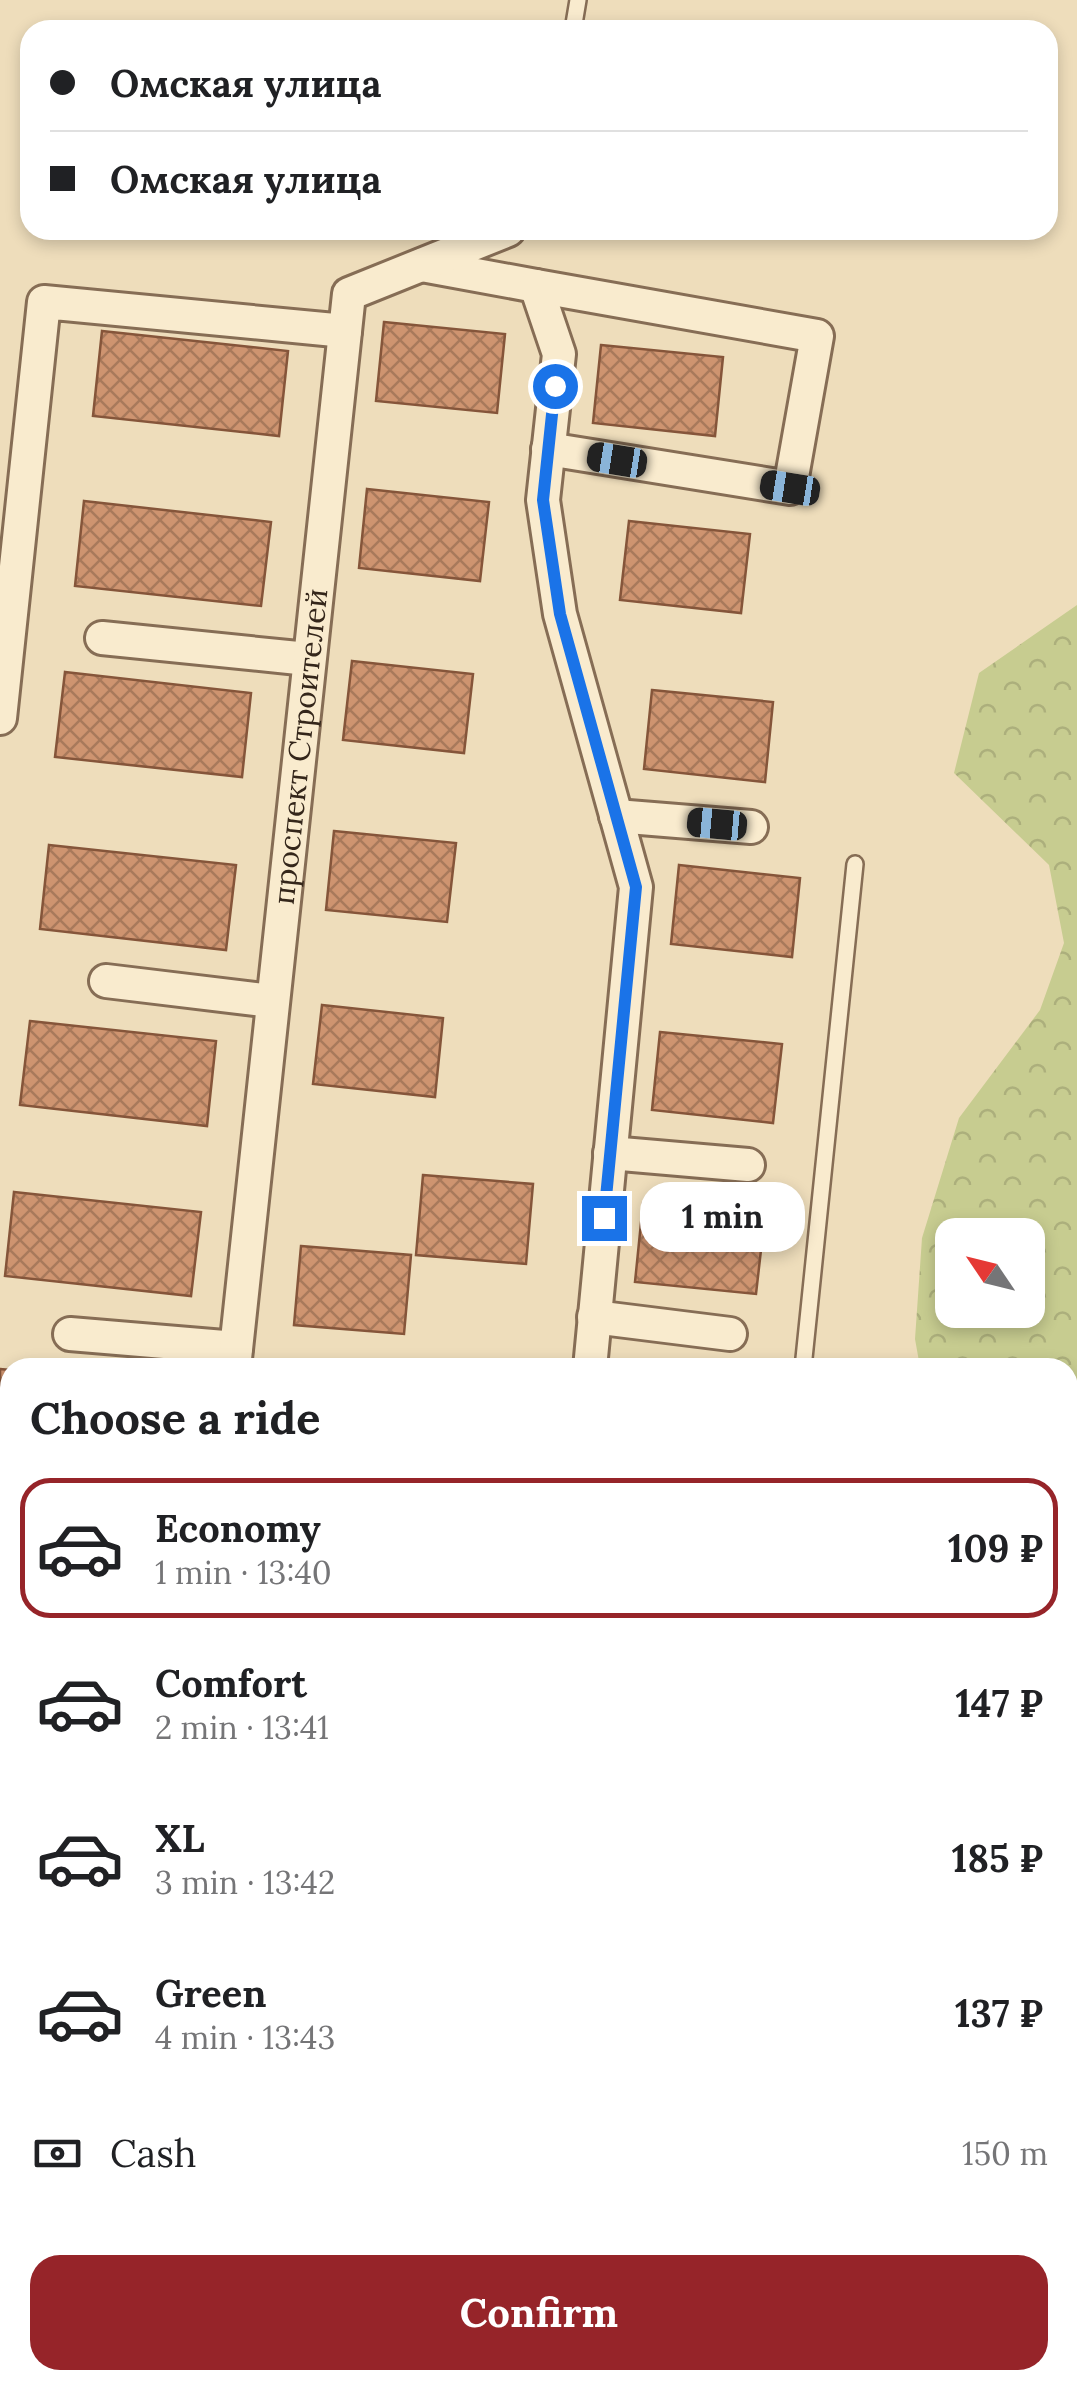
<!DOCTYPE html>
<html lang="en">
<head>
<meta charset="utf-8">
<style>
	:root { --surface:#fff; --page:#f6f6f6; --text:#202124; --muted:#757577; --line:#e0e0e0; --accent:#962429 }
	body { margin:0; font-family:Lora,serif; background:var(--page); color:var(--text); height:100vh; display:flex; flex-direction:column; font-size:38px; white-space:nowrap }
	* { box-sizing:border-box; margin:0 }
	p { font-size:32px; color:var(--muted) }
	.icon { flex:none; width:55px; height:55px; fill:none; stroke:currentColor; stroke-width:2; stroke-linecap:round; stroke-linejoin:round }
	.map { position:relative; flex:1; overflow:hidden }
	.details { position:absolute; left:0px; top:1358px; width:1078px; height:1032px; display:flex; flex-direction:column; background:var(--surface); border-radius:30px 30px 0 0; box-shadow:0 5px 15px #0003 }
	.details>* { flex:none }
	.guide { position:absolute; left:20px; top:20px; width:1038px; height:220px; border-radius:30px; box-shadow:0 5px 15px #0003; display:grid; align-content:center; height:220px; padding:0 30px; background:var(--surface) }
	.needle { width:65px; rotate:305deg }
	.controls { position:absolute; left:935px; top:1218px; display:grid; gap:20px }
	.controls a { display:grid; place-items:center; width:110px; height:110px; border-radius:20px; background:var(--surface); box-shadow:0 5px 15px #0003; font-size:50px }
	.end { position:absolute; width:45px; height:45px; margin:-22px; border:12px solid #1a73e8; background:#fff; box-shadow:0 0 0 5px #fff }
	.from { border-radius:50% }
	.bubble { position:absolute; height:70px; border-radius:30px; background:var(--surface); box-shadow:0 5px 15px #0003; font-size:32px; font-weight:700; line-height:70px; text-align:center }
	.car { position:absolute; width:30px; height:60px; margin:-30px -15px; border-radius:12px; box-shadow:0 0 8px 2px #0007; background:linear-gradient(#222 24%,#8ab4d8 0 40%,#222 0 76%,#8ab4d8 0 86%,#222 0) }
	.guide b { display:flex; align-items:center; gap:35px; height:95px; font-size:38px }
	.guide b+b { border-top:2px solid var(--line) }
	.guide i { width:25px; height:25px; background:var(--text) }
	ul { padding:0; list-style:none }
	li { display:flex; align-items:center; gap:30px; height:140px; margin:0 20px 15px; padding:0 10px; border:5px solid transparent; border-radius:30px }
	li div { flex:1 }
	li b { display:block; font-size:38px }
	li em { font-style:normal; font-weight:700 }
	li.on { border-color:var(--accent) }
	li>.icon { width:90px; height:90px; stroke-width:1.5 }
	h2 { padding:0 30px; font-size:45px; line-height:120px }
	.pay { display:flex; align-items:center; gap:25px; height:110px; padding:0 30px; font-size:38px }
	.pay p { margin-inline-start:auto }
	.action { display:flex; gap:20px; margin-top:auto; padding:20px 30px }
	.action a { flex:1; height:115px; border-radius:30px; background:var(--accent); color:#fff; font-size:40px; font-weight:700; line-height:115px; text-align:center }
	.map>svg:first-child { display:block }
	.forest { fill:url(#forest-crowns); fill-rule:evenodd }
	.building { fill:url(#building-cross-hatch); stroke:#85553a; stroke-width:2.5 }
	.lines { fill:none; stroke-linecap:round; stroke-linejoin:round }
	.lane-casing { stroke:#866d55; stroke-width:20 }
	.street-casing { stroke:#866d55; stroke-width:38 }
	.lane { stroke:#f9ebce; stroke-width:15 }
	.street { stroke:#f9ebce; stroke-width:32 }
	.route { stroke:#1a73e8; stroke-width:12 }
	.labels { text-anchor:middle; stroke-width:8; stroke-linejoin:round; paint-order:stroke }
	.street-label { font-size:30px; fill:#34261a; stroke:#f6e8cb }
</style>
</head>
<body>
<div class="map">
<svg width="1077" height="2389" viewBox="0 0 1077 2389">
	<defs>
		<pattern id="forest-crowns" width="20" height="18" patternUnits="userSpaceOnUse" patternTransform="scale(2.5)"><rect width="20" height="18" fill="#c7cc90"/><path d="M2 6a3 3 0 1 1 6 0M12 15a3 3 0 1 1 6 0" fill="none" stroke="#acaf7c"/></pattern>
		<pattern id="building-cross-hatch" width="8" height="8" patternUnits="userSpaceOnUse" patternTransform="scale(2.5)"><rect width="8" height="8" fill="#ce9470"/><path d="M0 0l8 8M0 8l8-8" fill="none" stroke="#a8795b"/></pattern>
	</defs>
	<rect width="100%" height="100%" fill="#edb"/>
	<path class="forest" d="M1077,605V2389H780L783,2380H1068V1368L920,1367L915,1339L922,1238L959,1118L1040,1010L1064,943L1049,865L954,773L979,673ZM952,1235H1028V1310H952Z"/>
	<g class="building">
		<polygon points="384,322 505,334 497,413 376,401"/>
		<polygon points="102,331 288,351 279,436 93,416"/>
		<polygon points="601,345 723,357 715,436 593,423"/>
		<polygon points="367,489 489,502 480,581 359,568"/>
		<polygon points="84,501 271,522 261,606 75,586"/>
		<polygon points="629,521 750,534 741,613 620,600"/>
		<polygon points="352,661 473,674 464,753 343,740"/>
		<polygon points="65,672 251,693 242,777 55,757"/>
		<polygon points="652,690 773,702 765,782 644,769"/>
		<polygon points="334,831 456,843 447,922 326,910"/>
		<polygon points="49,845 236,865 226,950 40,929"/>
		<polygon points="679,865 800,878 792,957 671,944"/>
		<polygon points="322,1005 443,1018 435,1097 313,1084"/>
		<polygon points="30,1021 216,1041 207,1126 20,1105"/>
		<polygon points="660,1032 782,1044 773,1123 652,1110"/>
		<polygon points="423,1175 533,1184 526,1264 416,1255"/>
		<polygon points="14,1192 201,1212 191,1296 5,1276"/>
		<polygon points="643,1203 765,1215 756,1294 635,1282"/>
		<polygon points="301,1246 411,1255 404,1334 294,1325"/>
		<polygon points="0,1369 10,1370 10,1455 0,1454"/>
		<polygon points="0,1540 10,1541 10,1627 0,1626"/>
		<polygon points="0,1722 10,1723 10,1809 0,1808"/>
		<polygon points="0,2157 10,2158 10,2238 0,2237"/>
		<polygon points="0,2325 10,2327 10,2380 75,2380 75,2389 0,2389"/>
		<polygon points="174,2380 233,2380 232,2388"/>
		<polygon points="601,2380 660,2380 659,2389 600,2389"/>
	</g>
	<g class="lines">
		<g class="lane-casing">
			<g id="lane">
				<polyline points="573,30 578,0"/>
				<polyline points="803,1368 855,864"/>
			</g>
		</g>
		<g class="street-casing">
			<g id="street">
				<polyline points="422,265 536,286 559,354 543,500 560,614 636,887 590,1368"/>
				<polyline points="536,286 817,336 790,488 548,449"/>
				<polyline points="102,638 308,659"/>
				<polyline points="0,718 44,302 345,331"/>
				<polyline points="616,816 751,827"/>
				<polyline points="106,981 271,1001"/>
				<polyline points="610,1153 748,1165"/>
				<polyline points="594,1317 730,1334"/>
				<polyline points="70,1334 236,1348"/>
				<path id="s1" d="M234,1368L349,294L508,230"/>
				<polyline points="0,1901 10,1902"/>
				<polyline points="0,2065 10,2066"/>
				<polyline points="0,2278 10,2280"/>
				<polyline points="127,2389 128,2380"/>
				<polyline points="270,2389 270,2380"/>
				<polyline points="565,2389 566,2380"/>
			</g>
		</g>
		<use href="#lane" class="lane"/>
		<use href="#street" class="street"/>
	</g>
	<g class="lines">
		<polyline class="route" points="555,386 543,500 560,614 636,887 604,1218"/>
	</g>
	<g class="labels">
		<g class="street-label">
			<text dy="10" stroke="none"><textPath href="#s1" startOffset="625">проспект Строителей</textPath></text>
		</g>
	</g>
</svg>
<div class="controls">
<a><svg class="needle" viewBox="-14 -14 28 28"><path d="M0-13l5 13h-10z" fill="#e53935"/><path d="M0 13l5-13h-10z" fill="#757577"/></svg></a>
</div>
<i class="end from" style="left:555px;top:386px"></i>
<i class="end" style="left:604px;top:1218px"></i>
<div class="bubble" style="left:640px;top:1182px;width:165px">1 min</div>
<i class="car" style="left:617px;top:460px;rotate:279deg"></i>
<i class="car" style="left:790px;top:488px;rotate:279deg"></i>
<i class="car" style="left:717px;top:824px;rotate:275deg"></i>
<div class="guide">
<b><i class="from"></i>Омская улица</b>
<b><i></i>Омская улица</b>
</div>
<section class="details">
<h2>Choose a ride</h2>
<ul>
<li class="on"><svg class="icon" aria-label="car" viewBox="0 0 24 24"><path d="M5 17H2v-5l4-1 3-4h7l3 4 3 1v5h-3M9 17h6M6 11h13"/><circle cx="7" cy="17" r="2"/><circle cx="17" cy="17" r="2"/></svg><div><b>Economy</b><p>1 min · 13:40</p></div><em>109 ₽</em></li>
<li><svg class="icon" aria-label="car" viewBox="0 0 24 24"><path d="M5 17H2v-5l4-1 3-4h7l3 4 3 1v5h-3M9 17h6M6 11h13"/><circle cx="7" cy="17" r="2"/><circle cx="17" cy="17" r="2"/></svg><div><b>Comfort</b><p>2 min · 13:41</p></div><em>147 ₽</em></li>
<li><svg class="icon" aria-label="car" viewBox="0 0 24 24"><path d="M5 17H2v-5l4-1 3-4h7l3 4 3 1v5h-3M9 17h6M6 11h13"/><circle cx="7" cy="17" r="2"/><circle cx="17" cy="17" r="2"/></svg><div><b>XL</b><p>3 min · 13:42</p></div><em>185 ₽</em></li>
<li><svg class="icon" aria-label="car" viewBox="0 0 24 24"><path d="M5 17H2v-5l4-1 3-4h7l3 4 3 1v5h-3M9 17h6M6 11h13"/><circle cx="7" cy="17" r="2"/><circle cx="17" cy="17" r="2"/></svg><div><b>Green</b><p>4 min · 13:43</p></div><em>137 ₽</em></li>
</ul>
<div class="pay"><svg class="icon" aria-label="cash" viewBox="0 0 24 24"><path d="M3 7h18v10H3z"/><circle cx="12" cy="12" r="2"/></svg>Cash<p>150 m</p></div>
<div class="action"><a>Confirm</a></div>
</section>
</div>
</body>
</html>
